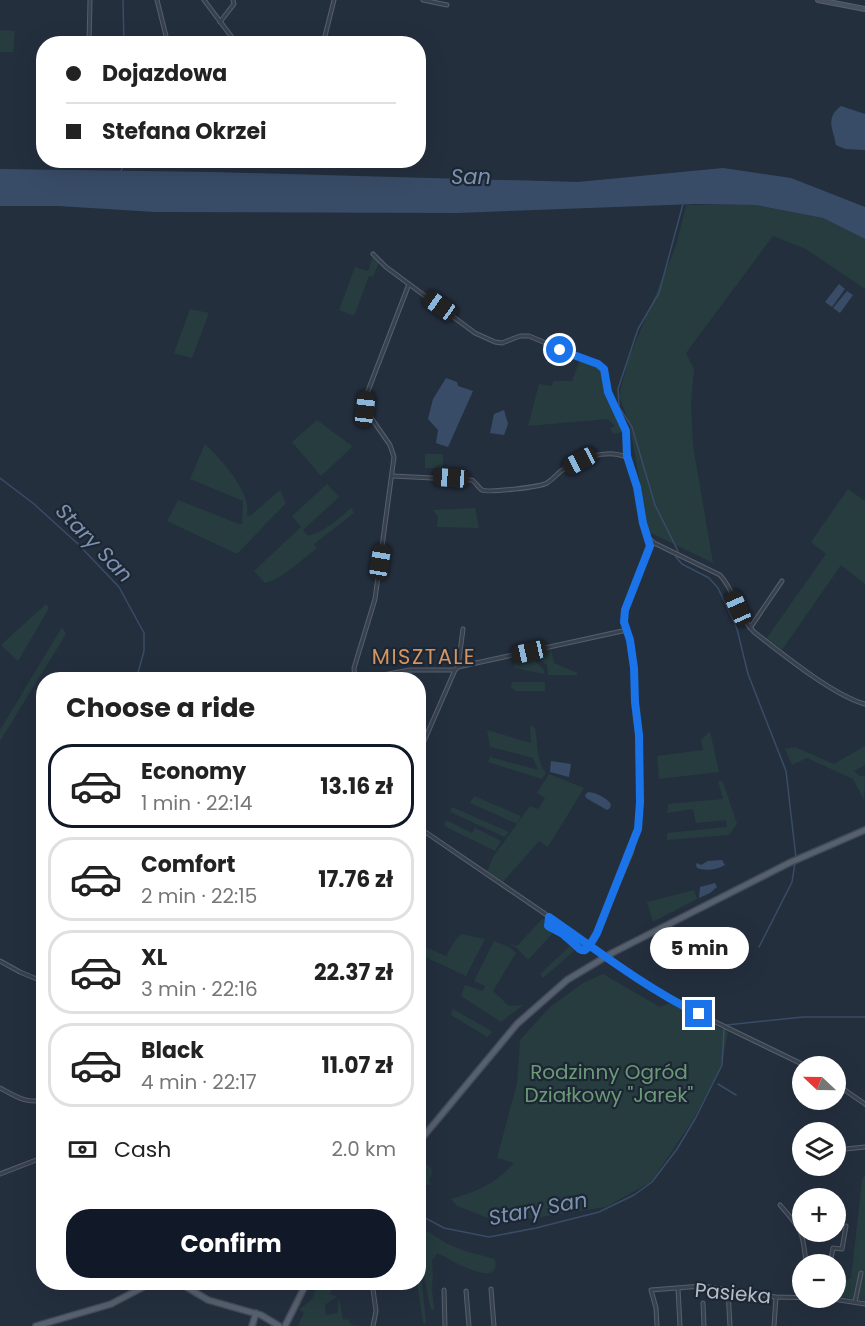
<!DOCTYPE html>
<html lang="en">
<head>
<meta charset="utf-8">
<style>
	:root { --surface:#fff; --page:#f2f2f2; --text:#222; --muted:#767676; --line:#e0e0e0; --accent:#111827 }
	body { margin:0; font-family:Poppins,sans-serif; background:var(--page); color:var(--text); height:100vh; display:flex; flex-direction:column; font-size:22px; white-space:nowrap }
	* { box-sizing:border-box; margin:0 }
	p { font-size:20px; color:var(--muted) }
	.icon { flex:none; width:33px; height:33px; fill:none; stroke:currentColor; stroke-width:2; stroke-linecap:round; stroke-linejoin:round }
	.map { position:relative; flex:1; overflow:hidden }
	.details { position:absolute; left:36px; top:672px; width:390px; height:618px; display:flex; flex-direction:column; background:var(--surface); border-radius:24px; box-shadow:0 6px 24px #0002 }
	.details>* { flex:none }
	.guide { position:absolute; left:36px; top:36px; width:390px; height:132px; border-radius:24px; box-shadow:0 6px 24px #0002; display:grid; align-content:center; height:132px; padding:0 30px; background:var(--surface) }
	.needle { width:39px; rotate:292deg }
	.controls { position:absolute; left:792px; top:1056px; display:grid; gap:12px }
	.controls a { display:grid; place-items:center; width:54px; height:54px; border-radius:50%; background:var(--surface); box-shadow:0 6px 24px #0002; font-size:30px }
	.end { position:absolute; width:27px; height:27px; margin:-14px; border:8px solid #1a73e8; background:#fff; box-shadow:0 0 0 3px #fff }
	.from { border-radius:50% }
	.bubble { position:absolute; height:42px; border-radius:21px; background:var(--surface); box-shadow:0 6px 24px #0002; font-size:20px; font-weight:700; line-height:42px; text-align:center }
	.car { position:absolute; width:18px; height:36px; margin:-18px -9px; border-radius:8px; box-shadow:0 0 4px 2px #0007; background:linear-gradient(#222 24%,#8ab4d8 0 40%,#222 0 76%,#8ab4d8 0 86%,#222 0) }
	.guide b { display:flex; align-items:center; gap:21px; height:57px; font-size:22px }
	.guide b+b { border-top:2px solid var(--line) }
	.guide i { width:15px; height:15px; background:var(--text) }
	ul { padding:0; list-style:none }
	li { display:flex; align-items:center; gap:18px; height:84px; margin:0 12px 9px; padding:0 18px; border:3px solid var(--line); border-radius:24px }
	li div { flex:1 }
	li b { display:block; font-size:22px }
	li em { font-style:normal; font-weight:700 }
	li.active { border-color:var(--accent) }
	li>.icon { width:54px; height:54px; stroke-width:1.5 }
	h2 { padding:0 30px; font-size:27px; line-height:72px }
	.pay { display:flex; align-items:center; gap:15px; height:66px; padding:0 30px; font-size:22px }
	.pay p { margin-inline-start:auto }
	.button { display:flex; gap:12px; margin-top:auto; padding:12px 30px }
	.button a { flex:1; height:69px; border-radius:24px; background:var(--accent); color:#fff; font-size:24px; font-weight:700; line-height:69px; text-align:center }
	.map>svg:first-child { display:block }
	.green { fill:#263c3f }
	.water { fill:#394c67 }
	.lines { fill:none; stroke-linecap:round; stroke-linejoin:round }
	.stream { stroke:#394c67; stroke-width:1.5 }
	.minor-casing { stroke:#565f6c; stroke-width:5 }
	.secondary-casing { stroke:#565f6c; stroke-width:6 }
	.primary-casing { stroke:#414a57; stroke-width:8 }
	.minor { stroke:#38414e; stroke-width:3 }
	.secondary { stroke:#465061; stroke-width:4 }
	.primary { stroke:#56606e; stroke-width:5 }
	.minor-bridge-casing { stroke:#565f6c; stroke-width:5; stroke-linecap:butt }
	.minor-bridge { stroke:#38414e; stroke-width:3 }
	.route { stroke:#1a73e8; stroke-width:8 }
	.labels { text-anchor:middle; stroke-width:4.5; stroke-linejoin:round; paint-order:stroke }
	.park-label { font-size:20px; fill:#6b9a76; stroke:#1d2633 }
	.street-label { font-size:20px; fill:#b4bcc9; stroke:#1d2633 }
	.water-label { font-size:21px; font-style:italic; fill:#7c92b1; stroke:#1d2633 }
	.neighbourhood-label { font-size:21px; letter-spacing:1.5px; fill:#d59563; stroke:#1d2633 }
</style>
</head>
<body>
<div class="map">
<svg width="865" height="1326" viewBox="0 0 865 1326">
	<rect width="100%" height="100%" fill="#242f3e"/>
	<g class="green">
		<polygon points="0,30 15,31 13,52 0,52"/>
		<polygon points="686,205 756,205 823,218 865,239 865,289 806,249 773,236 686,353 694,369 691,403 693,445 713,563 649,532 629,422 619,396 628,360 676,246"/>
		<polygon points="373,257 379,262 373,277 369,276 354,316 339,310 355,267 368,271"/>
		<polygon points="190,309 209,313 192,358 174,353"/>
		<polygon points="580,360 592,364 602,371 607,397 624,432 613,434 610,428 615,426 608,419 528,426 539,384 551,386 554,381 572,381"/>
		<polygon points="317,420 352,446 351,448 321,476 292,442"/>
		<path d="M205,444C221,459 252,493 247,515L250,516L280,490L286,503L237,554L167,521L178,500L239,524H242L243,501L190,479Z"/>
		<rect x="425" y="454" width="18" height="14"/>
		<path d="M327,484L339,497L303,530L308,536C326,531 338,519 351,508L354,513L314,544L317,548C301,560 285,577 265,583L254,571L301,527L292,516Z"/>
		<polygon points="848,489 865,501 865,584 841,565 782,650 766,639 826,554 811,542"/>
		<polygon points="475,508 479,528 437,527 438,517 433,510"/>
		<polygon points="46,604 49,608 18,661 1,645"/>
		<polygon points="62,627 66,634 0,741 0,730"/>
		<polygon points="551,648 554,663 578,673 577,675 548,675 547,665 535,657 536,662 544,670 544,674 515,668 514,657"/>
		<polygon points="512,682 545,682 545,691 516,691 511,687"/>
		<path d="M530,725L535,728C538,743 536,761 546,773L542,779L488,762L490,757L538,770L533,758L490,747L487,730L531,743Z"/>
		<polygon points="710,731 719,772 659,779 657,756 703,750 701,740"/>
		<polygon points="865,746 865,765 854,771 860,776 865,776 864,800 853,779 807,758 792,765 785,749 795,747 834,764"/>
		<polygon points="549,774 584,788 548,847 539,841 503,882 487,871 493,857 530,806 538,809 545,798 537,793"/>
		<polygon points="718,781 723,782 737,824 729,835 667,840 667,833 727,827 726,820 696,823 693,809 667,813 668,804 723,799"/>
		<polygon points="474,796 521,816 517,824 470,803"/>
		<polygon points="452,807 509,832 505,837 450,812"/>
		<polygon points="446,820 472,833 475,828 501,841 495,851 444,826"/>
		<polygon points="694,890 697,899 653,922 647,902"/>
		<polygon points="543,918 544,923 552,934 528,960 517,948 508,943 517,946"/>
		<polygon points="461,934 485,939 466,976 419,954 419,944 446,956 456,939"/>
		<polygon points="494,941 509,947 516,953 493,991 509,1006 523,1005 501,1022 461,996 465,985 483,991 485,986 474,981"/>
		<polygon points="570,946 574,951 543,978 540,974"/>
		<path d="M603,974L660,1007L670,1003L728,1032L722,1065L691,1123L651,1182L606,1207L501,1223L457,1206L451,1199C478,1191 495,1184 514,1163L497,1158L517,1083L520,1040L550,1007L583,983Z"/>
		<polygon points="453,1009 493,1032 487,1037 451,1015"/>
		<polygon points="423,1161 431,1168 432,1173 429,1181 431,1185 419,1184 419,1166"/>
		<polygon points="865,1175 865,1301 837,1296 839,1284 851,1278 862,1181"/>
		<path d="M419,1230L422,1233L429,1232C454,1250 466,1251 495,1259C502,1292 448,1258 437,1253L432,1261C433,1271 433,1278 432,1286C431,1295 436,1303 433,1311L430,1307L422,1265H420L426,1321L425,1324L423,1322L417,1283Z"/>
		<polygon points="319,1282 338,1283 329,1294 337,1296 325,1305 326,1315 338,1313 338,1301 340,1303 343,1320 348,1319 352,1325 362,1326 298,1326 304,1312 299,1310 312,1299"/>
	</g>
	<g class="water">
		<path d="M841,106L865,114V150L845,149L836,145C833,128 825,118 841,106Z"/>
		<polygon points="723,168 791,178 865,207 865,239 823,218 756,205 695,204 457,213 155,212 59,206 0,206 0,169 213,172 578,182"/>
		<polygon points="839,284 845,289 832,307 825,302"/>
		<polygon points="847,291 853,295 840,313 833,308"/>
		<polygon points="446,378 457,382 458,386 473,391 448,447 436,443 438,430 428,419 433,399"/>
		<polygon points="504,410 508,424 504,435 490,433 494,414"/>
		<polygon points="551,761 571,764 569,777 550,772"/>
		<path d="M588,792C597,793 605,797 611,804L610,808L607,810L586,798L585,795Z"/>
		<path d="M722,860L725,865C717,870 705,871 697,868L696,865L697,863L701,865L708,861Z"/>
		<polygon points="715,883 717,887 710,893 699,898 700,887"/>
	</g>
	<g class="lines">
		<g class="stream">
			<polyline points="123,0 124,44"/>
			<polyline points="121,171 126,160"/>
			<polyline points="0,478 34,504 78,544 119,587 144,633 144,651 136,680"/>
			<polyline points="678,551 655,505 632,427 619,407 618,389 638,329 659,293 683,204"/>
			<polyline points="676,557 682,564 709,578 718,588 737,629 748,674 786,771 796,858"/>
			<polyline points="759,947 792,882 795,863"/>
			<polyline points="718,1084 736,1095"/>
			<polyline points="418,1214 444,1228 489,1237 536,1228 599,1212 634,1195 652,1182 677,1149 695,1119 722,1065 724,1030 727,1025 803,1017 865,1017"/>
		</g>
		<g class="minor-casing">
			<g id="minor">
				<polyline points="157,0 168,44"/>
				<polyline points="204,0 237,44"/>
				<polyline points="423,0 447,5"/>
				<polyline points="220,22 234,4 233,0"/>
				<polyline points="89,44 90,0"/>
				<polyline points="323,44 334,0"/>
				<polyline points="373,254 386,267 475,333 495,342 502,343 520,336 529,336 603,367 605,372 608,392 626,431 627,456 637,487 646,536 654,543 649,546 625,610 623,622 630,640 634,668 635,702 639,735 640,802 638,829 631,853 597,933 588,949 584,951 579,950 566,936 548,926 549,917"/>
				<path d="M393,476L472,480C475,482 479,488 482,490C489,493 540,487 547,483C552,480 556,475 561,471C578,459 606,448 626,457"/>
				<path d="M654,543L720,575C735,591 738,616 754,632C781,653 834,696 865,704"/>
				<polyline points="750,628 782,581"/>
				<polyline points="458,667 463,629"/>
				<polyline points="355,680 354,668 375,599 394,457 390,445 365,409 366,396 409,284"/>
				<polyline points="356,680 410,670 455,670 458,667 627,630"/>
				<polyline points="418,755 455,670"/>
				<polyline points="418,827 579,937"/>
				<polyline points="0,961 20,972 44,982"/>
				<polyline points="638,978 668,999 806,1066"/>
				<polyline points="836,1084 865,1104"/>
				<path d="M0,1088C15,1096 26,1104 44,1100"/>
				<polyline points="836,1150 865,1147"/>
				<polyline points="0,1174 44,1157"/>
				<path d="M780,1205C802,1230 803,1231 806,1264"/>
				<polyline points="830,1264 833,1248 842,1249 846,1226"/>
				<polyline points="372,1282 376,1311 373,1326"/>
				<polyline points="491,1289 494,1326"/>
				<polyline points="678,1289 680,1326"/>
				<polyline points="444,1290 445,1326"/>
				<polyline points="728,1290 730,1326"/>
				<polyline points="466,1291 469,1326"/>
				<polyline points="827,1298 865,1304"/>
				<polyline points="855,1302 861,1273"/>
				<polyline points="703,1303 704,1326"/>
				<polyline points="657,1326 656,1308 651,1290 702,1286 775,1297 816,1298"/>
				<polyline points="774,1326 776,1297"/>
			</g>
		</g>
		<g class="secondary-casing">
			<polyline id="secondary" points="818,0 865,9"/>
		</g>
		<g class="primary-casing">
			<g id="primary">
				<polyline points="418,1143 517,1024 567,980 612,953 789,863 865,830"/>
				<polyline points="178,1282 208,1300 261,1315 279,1326"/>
				<polyline points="36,1326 111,1304 153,1282"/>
				<polyline points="252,1326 256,1313"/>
				<polyline points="285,1326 307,1282"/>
			</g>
		</g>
		<use href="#minor" class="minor"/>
		<use href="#secondary" class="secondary"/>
		<use href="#primary" class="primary"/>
		<g class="minor-bridge-casing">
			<polyline id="minor-bridge" points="579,937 638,978"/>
		</g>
		<use href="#minor-bridge" class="minor-bridge"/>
	</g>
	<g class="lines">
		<path class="route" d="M560,350L598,364L604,369L608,392L626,431L627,456L637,487L643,523L650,546L625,610L624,622L630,640L634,668L635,702L639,735L640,802L638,829L597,933C582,960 584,951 565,936C560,931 554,930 548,926L549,917C598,951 646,988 699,1014"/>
	</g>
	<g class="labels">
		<g class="park-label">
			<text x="609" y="1079">Rodzinny Ogród<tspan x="609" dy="23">Działkowy "Jarek"</tspan></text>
		</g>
		<g class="street-label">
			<text transform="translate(733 1293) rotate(5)" y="7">Pasieka</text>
		</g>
		<g class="water-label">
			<text x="471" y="184">San</text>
			<text transform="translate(94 543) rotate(46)" y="7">Stary San</text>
			<text transform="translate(538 1209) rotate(-11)" y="7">Stary San</text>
		</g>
		<g class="neighbourhood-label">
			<text x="424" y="664">MISZTALE</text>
		</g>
	</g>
</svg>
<div class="controls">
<a><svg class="needle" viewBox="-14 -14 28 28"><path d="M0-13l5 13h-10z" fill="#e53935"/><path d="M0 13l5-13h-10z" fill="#767676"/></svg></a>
<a><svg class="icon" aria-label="layers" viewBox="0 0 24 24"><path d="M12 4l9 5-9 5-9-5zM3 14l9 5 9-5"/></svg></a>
<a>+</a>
<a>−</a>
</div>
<i class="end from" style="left:560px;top:350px"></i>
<i class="end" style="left:699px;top:1014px"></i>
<div class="bubble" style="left:650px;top:927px;width:99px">5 min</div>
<i class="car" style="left:440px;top:306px;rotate:305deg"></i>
<i class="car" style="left:365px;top:409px;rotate:7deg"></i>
<i class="car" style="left:580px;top:461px;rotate:242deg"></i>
<i class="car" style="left:451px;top:478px;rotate:274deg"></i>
<i class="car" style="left:380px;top:562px;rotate:9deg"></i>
<i class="car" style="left:738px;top:608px;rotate:336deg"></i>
<i class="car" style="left:529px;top:652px;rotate:257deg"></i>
<div class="guide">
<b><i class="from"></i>Dojazdowa</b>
<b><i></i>Stefana Okrzei</b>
</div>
<section class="details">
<h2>Choose a ride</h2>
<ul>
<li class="active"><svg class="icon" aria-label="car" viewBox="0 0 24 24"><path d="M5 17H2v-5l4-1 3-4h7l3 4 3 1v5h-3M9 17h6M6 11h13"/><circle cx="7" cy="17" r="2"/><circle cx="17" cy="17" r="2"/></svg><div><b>Economy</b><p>1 min · 22:14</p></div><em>13.16 zł</em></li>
<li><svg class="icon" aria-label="car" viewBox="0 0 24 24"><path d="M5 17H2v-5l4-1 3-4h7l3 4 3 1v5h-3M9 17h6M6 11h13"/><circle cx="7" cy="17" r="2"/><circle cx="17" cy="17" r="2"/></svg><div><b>Comfort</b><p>2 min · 22:15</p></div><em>17.76 zł</em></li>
<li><svg class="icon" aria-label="car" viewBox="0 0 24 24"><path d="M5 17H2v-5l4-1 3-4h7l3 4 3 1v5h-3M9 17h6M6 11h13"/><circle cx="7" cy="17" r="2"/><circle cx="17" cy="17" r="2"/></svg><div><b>XL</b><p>3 min · 22:16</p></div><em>22.37 zł</em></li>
<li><svg class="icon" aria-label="car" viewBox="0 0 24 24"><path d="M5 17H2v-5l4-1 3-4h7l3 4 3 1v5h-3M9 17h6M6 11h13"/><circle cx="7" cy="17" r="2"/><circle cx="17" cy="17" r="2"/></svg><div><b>Black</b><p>4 min · 22:17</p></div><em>11.07 zł</em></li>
</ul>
<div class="pay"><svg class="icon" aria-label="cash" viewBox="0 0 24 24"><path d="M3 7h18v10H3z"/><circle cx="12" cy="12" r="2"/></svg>Cash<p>2.0 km</p></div>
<div class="button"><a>Confirm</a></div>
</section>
</div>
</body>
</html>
